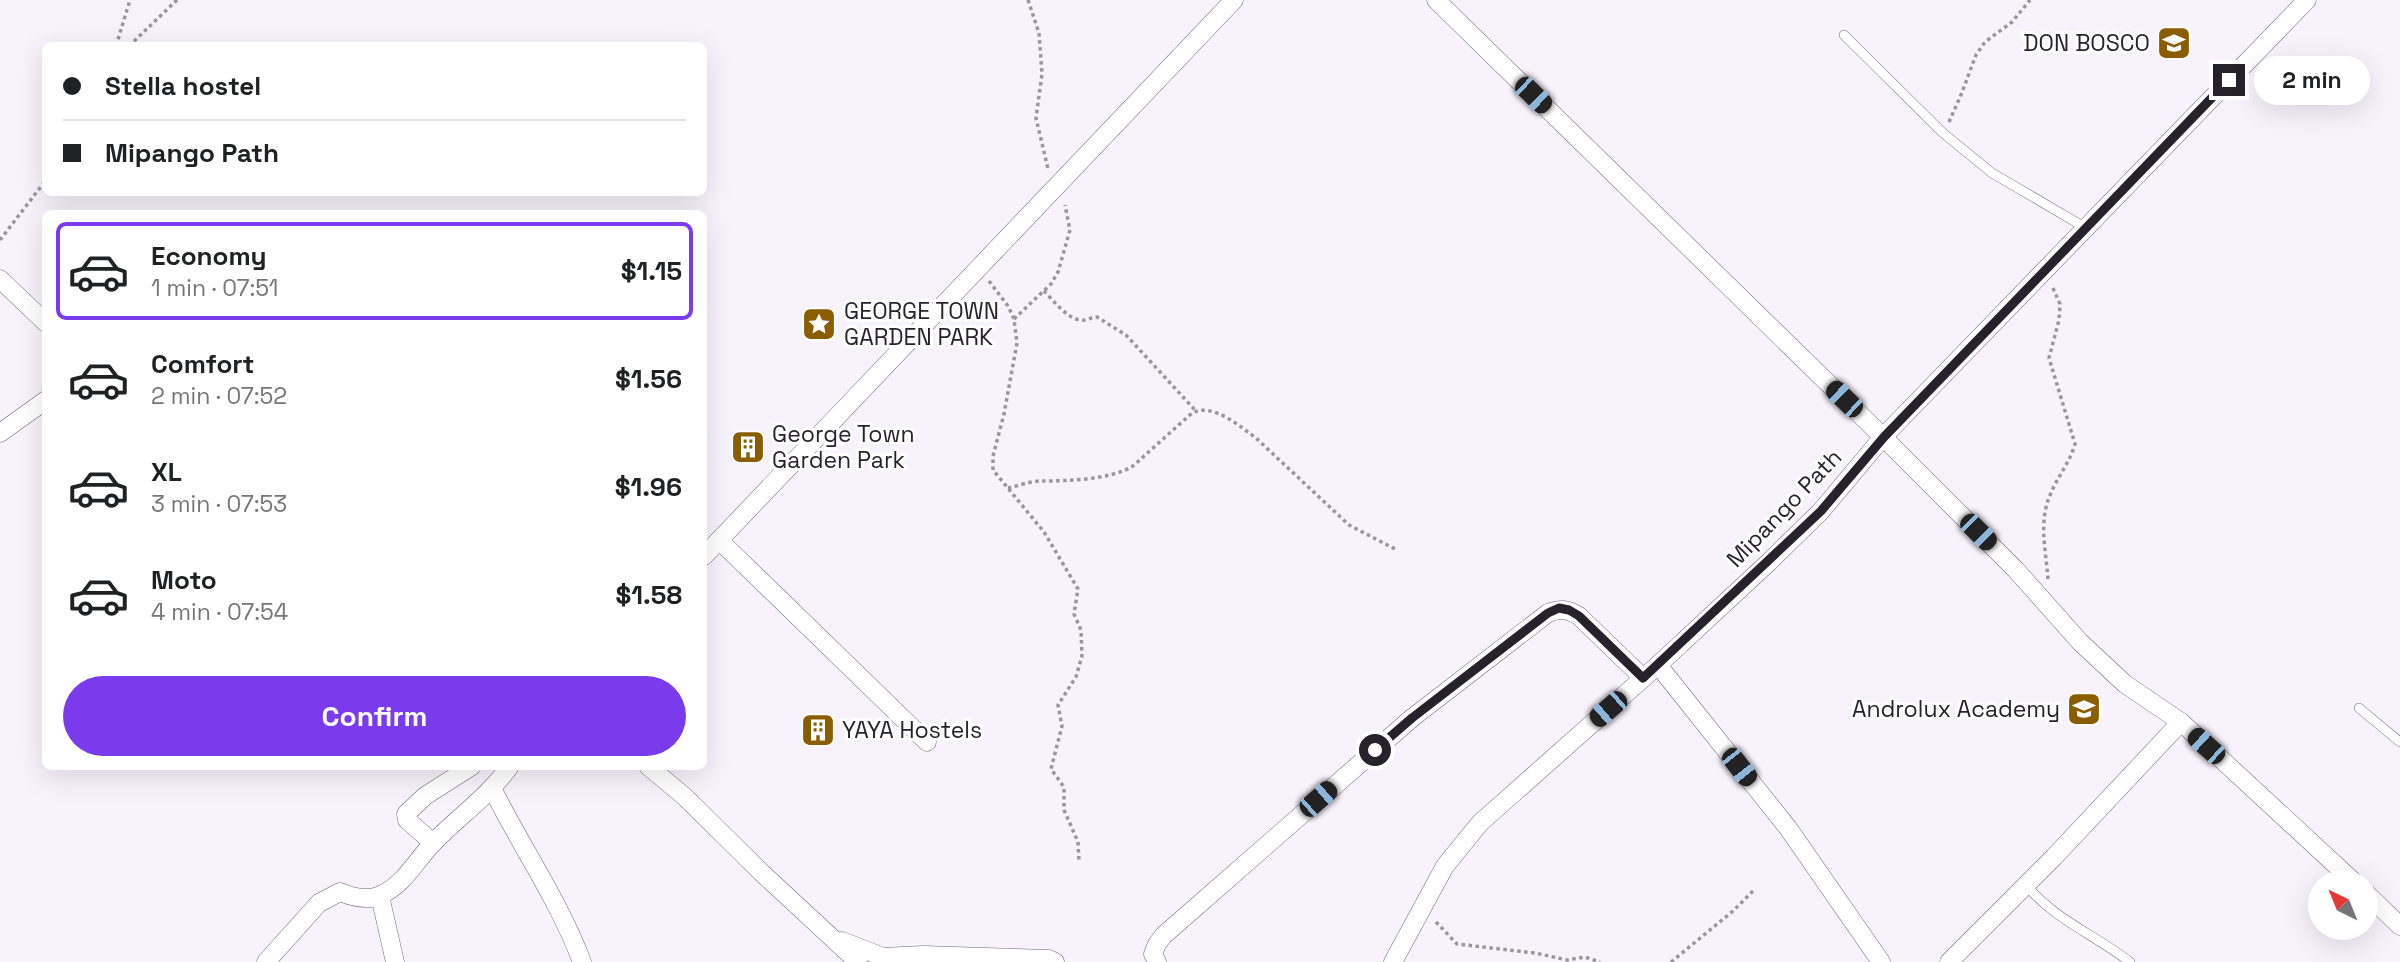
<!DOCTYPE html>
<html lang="en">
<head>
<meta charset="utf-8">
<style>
	:root { --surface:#fff; --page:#f6f6f6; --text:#202124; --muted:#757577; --line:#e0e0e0; --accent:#7c3aed }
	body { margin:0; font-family:"Space Grotesk",sans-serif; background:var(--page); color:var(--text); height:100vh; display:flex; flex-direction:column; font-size:26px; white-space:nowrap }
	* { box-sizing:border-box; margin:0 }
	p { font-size:23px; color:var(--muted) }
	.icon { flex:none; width:38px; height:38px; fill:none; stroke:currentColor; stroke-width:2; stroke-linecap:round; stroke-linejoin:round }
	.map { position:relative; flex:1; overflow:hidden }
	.side { position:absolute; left:42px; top:210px; width:665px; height:560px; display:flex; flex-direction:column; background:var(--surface); border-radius:10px; box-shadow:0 7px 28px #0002 }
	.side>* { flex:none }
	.hud { position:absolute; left:42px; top:42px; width:665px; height:154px; border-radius:10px; box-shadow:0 7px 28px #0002; display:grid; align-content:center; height:154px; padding:0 21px; background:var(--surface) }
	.needle { width:46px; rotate:317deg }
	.controls { position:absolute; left:2308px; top:870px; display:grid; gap:14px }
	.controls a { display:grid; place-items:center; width:70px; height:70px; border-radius:50%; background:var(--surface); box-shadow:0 7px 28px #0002; font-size:35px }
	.end { position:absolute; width:32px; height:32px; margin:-16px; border:9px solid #26222b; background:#fff; box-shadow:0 0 0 4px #fff }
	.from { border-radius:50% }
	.bubble { position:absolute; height:49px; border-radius:24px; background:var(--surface); box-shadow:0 7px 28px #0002; font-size:23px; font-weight:700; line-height:49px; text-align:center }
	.car { position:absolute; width:21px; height:42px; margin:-21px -10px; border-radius:9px; box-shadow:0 0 5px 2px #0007; background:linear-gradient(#222 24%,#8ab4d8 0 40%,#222 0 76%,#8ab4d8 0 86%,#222 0) }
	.hud b { display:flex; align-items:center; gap:24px; height:66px; font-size:26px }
	.hud b+b { border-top:2px solid var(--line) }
	.hud i { width:18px; height:18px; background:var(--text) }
	ul { padding:12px 0 0; list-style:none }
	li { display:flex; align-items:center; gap:21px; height:98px; margin:0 14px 10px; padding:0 7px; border:4px solid transparent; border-radius:10px }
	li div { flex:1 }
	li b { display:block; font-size:26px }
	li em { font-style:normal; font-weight:700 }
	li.current { border-color:var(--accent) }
	li>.icon { width:63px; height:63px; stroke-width:1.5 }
	.action { display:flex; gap:14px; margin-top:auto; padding:14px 21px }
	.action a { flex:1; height:80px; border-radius:42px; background:var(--accent); color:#fff; font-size:28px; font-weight:700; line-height:80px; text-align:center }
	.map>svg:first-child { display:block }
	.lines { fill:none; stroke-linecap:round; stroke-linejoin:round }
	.service-casing { stroke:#6f647a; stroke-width:10 }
	.minor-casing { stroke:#6f647a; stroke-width:19 }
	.path { stroke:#99949e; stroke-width:3.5; stroke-dasharray:3.5 3.5; stroke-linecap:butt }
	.service { stroke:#fff; stroke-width:9 }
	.minor { stroke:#fff; stroke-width:18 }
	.route { stroke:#26222b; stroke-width:9 }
	.labels { text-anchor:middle; stroke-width:6; stroke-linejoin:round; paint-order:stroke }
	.poi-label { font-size:23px; fill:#26222b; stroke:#fff; text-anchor:start }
	.street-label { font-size:23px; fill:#26222b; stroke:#fff }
</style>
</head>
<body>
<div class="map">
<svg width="2400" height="962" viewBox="0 0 2400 962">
	<rect width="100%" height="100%" fill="#f7f2fc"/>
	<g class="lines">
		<g class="service-casing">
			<g id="service">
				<polyline points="1844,35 1943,133 1992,173 2086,228"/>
				<polyline points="2359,708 2400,742"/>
				<path d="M2026,885C2054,919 2095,935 2130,962"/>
			</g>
		</g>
		<g class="minor-casing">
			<g id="minor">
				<polyline points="1436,0 1883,437 2016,570 2080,642 2125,684 2181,722 2354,882"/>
				<polyline points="0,279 46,323"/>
				<polyline points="0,433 46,400"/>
				<polyline points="719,540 927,742"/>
				<polyline points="704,556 1234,0"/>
				<polyline points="1658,665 1788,828 1881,962"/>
				<polyline points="648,766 685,797 762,873 858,962"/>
				<path d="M493,790C522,848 559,901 582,962"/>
				<polyline points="433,843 407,820 406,814 425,796 472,766"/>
				<polyline points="2366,893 2400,926"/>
				<polyline points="380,896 395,962"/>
				<polyline points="842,941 883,957 923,955 1049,959 1055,962"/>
				<path d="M266,962L319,903L340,892C352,897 368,901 381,895C406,883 416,860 434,842C460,815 487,798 510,766"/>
				<path d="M1157,962L1153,954L1157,944L1164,935L1412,718L1548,613C1561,608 1567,609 1579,616L1643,678"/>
				<polyline points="1393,962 1445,866 1480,823 1658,665 1769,562 1821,511 1883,437 2307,0"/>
				<polyline points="1949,962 2054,857 2181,722"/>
			</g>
		</g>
		<g class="path">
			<polyline points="1028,0 1039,33 1042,74 1036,118 1048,169"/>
			<polyline points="116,46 130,0"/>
			<polyline points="129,46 177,0"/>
			<polyline points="1949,122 1961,95 1976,55 1985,42 2012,22 2030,0"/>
			<polyline points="0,240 46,180"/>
			<polyline points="989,281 1008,306 1014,319 1017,343 1004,414 993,456 993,470 1044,532 1078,589 1074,614 1081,630 1082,656 1076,677 1058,705 1062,726 1051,769 1064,787 1064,810 1078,842 1079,861"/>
			<path d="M1044,291C1053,300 1067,319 1081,320C1087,321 1091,317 1097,317L1126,335L1195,410"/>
			<polyline points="1014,319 1051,284 1058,272 1070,230 1065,205"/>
			<path d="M1008,488C1018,486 1030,481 1041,481C1067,481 1110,480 1133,466L1192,413C1213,402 1241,427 1257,439L1349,525L1395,549"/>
			<path d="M2048,579C2046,551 2038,520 2051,493C2058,476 2070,462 2075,444L2049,358L2059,320L2060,304L2052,286"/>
			<polyline points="1436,922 1457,944 1535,953 1567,960 1585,957 1600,962"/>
			<polyline points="1671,962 1733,911 1754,890"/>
		</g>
		<use href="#service" class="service"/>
		<use href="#minor" class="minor"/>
	</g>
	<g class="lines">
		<polyline class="route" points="1375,750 1412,718 1548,613 1559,608 1569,610 1579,616 1643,678 1821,511 1884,437 2229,80"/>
	</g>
	<defs>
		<g id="school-square" transform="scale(1.75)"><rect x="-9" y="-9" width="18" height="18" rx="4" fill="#8a5d00" stroke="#fff"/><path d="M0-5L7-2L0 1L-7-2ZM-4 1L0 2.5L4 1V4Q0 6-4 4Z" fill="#fff"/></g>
		<g id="sight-square" transform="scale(1.75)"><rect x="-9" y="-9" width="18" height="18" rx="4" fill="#8a5d00" stroke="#fff"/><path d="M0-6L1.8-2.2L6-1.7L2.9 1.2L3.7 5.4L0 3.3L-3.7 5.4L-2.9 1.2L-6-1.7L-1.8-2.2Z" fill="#fff"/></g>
		<g id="building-square" transform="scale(1.75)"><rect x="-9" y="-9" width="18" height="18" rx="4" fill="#8a5d00" stroke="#fff"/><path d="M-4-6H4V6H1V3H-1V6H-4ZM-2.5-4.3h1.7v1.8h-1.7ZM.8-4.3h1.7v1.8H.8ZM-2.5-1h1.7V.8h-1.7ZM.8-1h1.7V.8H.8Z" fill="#fff"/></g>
	</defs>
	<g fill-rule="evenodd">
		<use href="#school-square" x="2174" y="43"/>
		<use href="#sight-square" x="819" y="324"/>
		<use href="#building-square" x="748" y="447"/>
		<use href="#school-square" x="2084" y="709"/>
		<use href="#building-square" x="818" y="730"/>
	</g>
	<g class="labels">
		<g class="poi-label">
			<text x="2150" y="51" text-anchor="end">DON BOSCO</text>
			<text x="844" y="319">GEORGE TOWN<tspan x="844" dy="26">GARDEN PARK</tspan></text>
			<text x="772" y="442">George Town<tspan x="772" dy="26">Garden Park</tspan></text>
			<text x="2060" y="717" text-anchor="end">Androlux Academy</text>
			<text x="842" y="738">YAYA Hostels</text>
		</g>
		<g class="street-label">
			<text transform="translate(1784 508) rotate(-46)" y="8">Mipango Path</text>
		</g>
	</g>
</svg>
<div class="controls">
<a><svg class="needle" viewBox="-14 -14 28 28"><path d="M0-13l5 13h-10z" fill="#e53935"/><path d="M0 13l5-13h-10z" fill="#757577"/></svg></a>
</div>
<i class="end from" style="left:1375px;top:750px"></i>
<i class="end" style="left:2229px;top:80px"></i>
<div class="bubble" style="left:2254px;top:56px;width:116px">2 min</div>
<i class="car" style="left:1533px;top:95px;rotate:134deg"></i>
<i class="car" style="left:1844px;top:399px;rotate:314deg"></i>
<i class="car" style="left:1978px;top:532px;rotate:135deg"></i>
<i class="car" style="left:1608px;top:709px;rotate:229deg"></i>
<i class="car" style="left:2206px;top:746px;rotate:312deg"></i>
<i class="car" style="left:1739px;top:767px;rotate:142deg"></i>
<i class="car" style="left:1318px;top:799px;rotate:49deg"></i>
<div class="hud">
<b><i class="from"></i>Stella hostel</b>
<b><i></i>Mipango Path</b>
</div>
<section class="side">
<ul>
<li class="current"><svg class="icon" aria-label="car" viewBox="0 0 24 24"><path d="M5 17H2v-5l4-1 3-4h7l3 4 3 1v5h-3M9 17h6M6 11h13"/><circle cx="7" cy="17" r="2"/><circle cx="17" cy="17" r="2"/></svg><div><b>Economy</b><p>1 min · 07:51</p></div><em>$1.15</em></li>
<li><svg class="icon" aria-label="car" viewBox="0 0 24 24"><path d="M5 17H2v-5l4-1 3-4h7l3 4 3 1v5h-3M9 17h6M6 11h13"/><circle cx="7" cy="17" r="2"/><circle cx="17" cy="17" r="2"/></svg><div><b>Comfort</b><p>2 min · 07:52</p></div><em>$1.56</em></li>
<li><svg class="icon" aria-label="car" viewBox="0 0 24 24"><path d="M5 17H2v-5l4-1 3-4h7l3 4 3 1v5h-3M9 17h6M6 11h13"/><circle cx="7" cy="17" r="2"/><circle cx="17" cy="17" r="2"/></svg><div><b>XL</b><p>3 min · 07:53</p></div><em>$1.96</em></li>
<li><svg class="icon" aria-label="car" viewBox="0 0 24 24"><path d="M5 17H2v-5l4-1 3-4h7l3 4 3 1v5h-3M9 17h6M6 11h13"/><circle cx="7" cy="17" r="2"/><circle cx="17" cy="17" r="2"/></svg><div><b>Moto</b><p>4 min · 07:54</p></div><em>$1.58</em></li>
</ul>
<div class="action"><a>Confirm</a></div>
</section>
</div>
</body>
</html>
